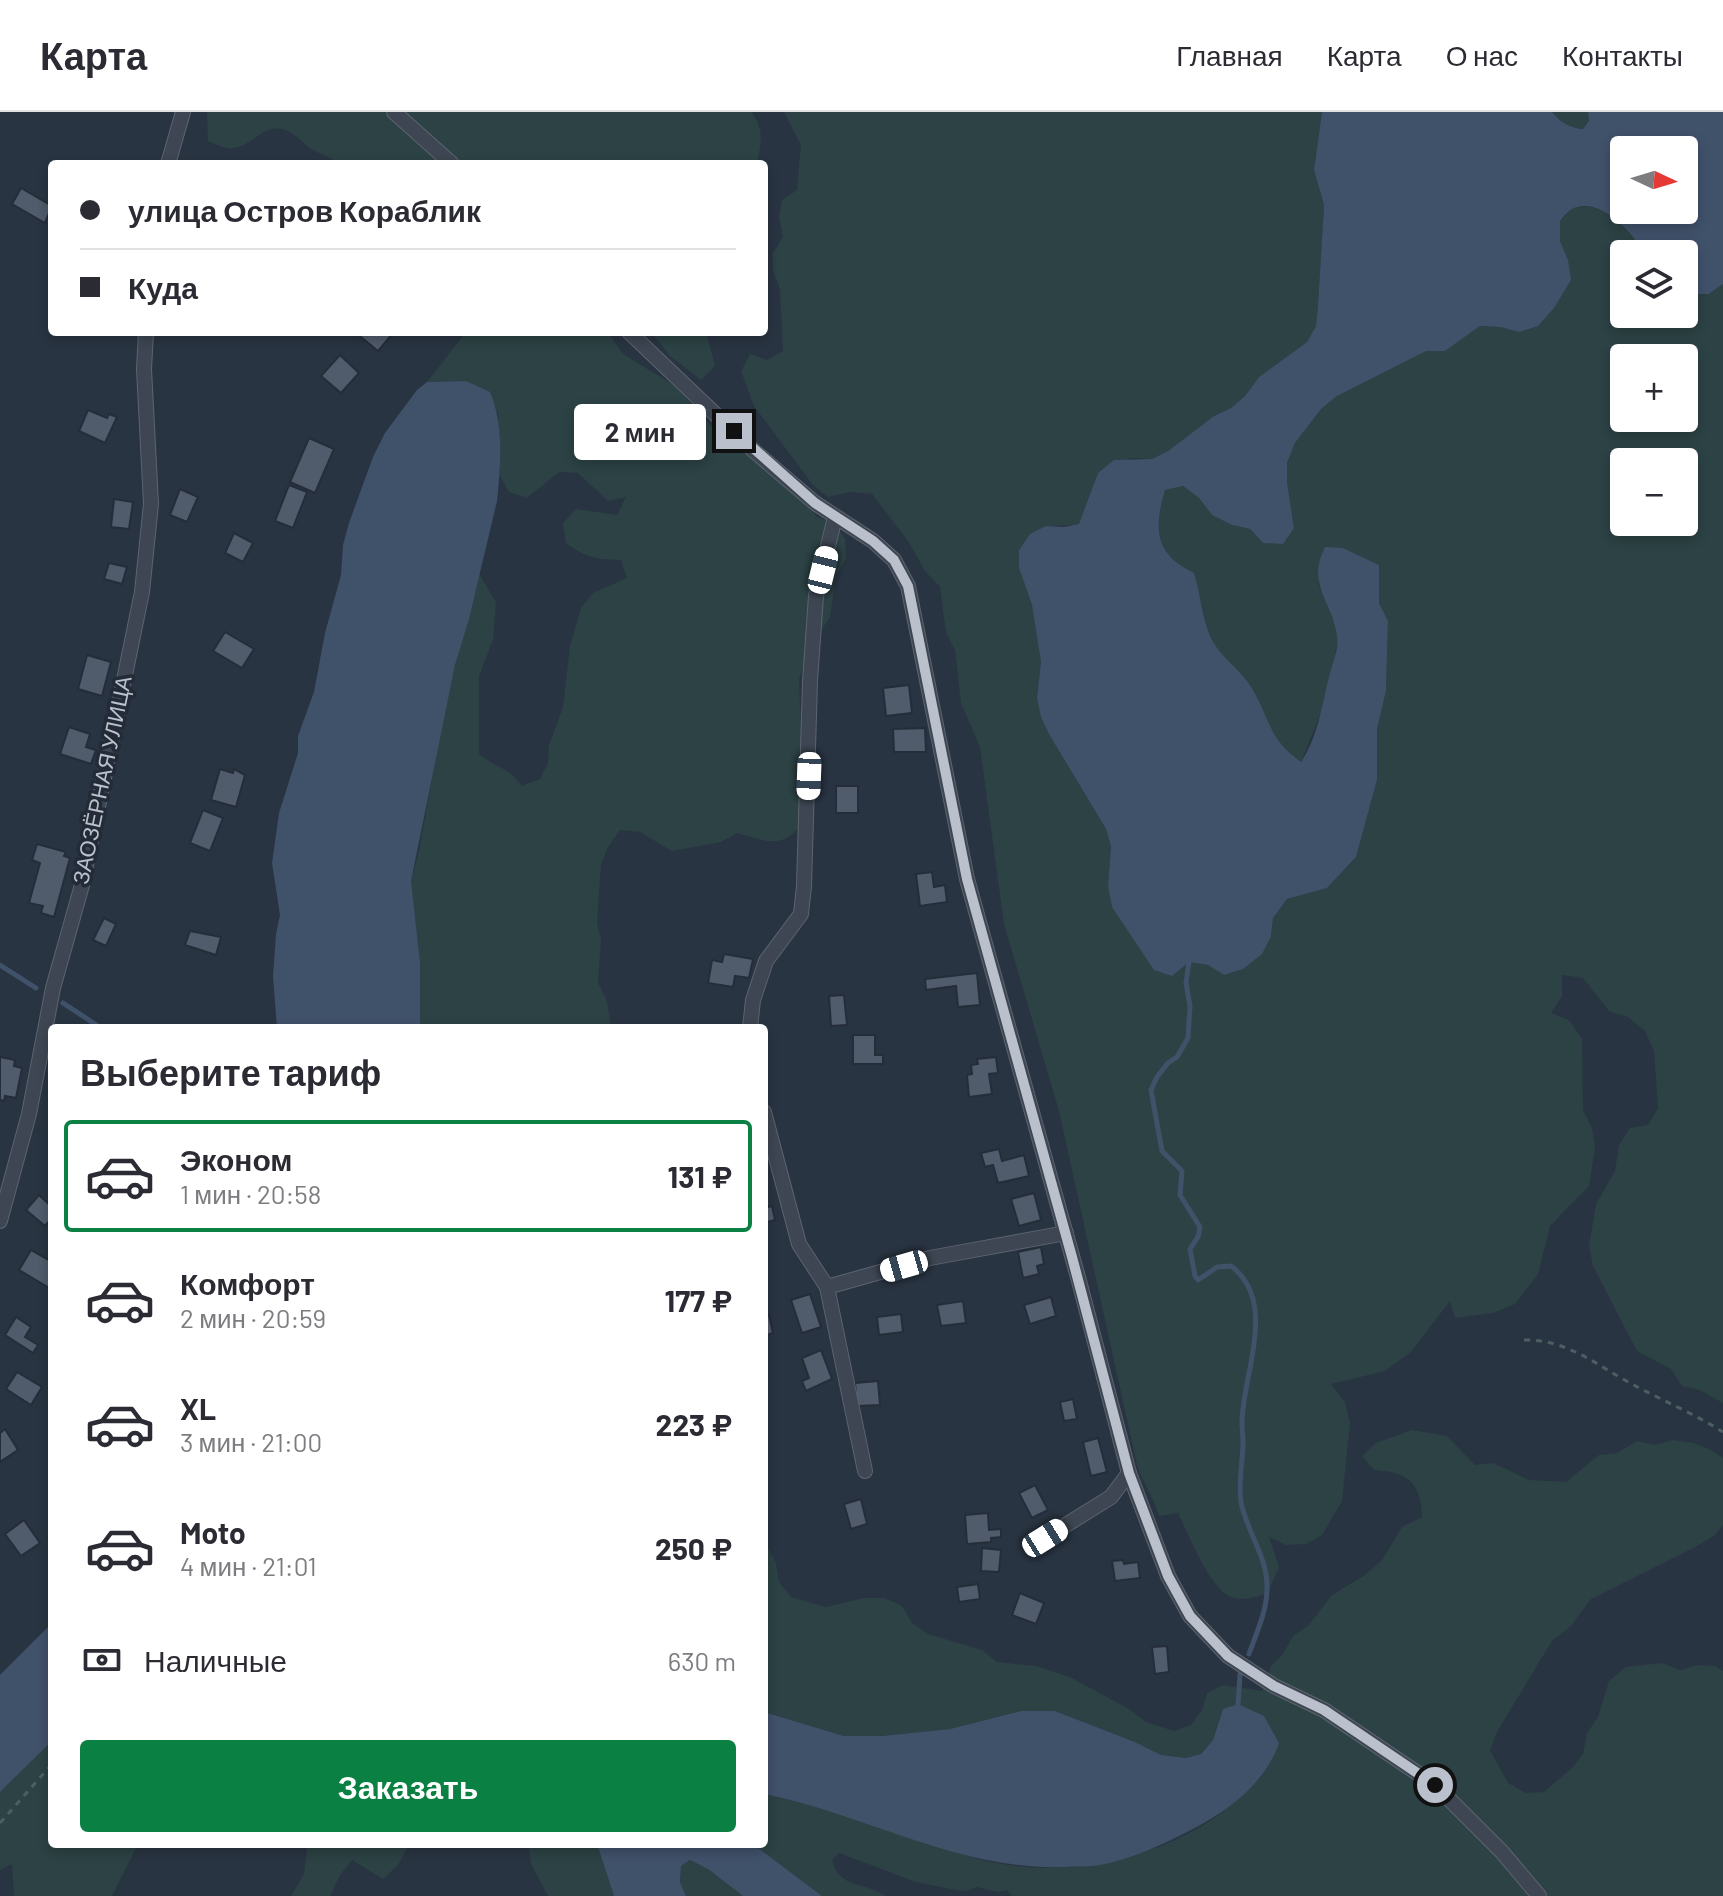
<!DOCTYPE html>
<html lang="ru">
<head>
<meta charset="utf-8">
<style>
	:root { --surface:#fff; --page:#f2f2f3; --text:#2b2b33; --muted:#7c7c81; --line:#e1e1e2; --accent:#0b8043 }
	body { margin:0; font-family:Barlow,sans-serif; background:var(--page); color:var(--text); height:100vh; display:flex; flex-direction:column; font-size:30px; white-space:nowrap }
	* { box-sizing:border-box; margin:0 }
	p { font-size:26px; color:var(--muted) }
	.icon { flex:none; width:44px; height:44px; fill:none; stroke:currentColor; stroke-width:2; stroke-linecap:round; stroke-linejoin:round }
	.map { position:relative; flex:1; overflow:hidden }
	.sheet { position:absolute; left:48px; top:912px; width:720px; height:824px; display:flex; flex-direction:column; background:var(--surface); border-radius:8px; box-shadow:0 4px 12px #0003 }
	.sheet>* { flex:none }
	.banner { position:absolute; left:48px; top:48px; width:720px; height:176px; border-radius:8px; box-shadow:0 4px 12px #0003; display:grid; align-content:center; height:176px; padding:0 32px; background:var(--surface) }
	.needle { width:52px; rotate:94deg }
	.fabs { position:absolute; left:1610px; top:24px; display:grid; gap:16px }
	.fabs a { display:grid; place-items:center; width:88px; height:88px; border-radius:8px; background:var(--surface); box-shadow:0 4px 12px #0003; font-size:40px }
	.end { position:absolute; width:36px; height:36px; margin:-18px; border:10px solid #bbc1cc; background:#111; box-shadow:0 0 0 4px #111 }
	.from { border-radius:50% }
	.bubble { position:absolute; height:56px; border-radius:8px; background:var(--surface); box-shadow:0 4px 12px #0003; font-size:26px; font-weight:700; line-height:56px; text-align:center }
	.car { position:absolute; width:24px; height:48px; margin:-24px -12px; border-radius:10px; box-shadow:0 0 6px 2px #0007; background:linear-gradient(#fff 24%,#345 0 40%,#fff 0 76%,#345 0 86%,#fff 0) }
	.banner b { display:flex; align-items:center; gap:28px; height:76px; font-size:30px }
	.banner b+b { border-top:2px solid var(--line) }
	.banner i { width:20px; height:20px; background:var(--text) }
	ul { padding:0; list-style:none }
	li { display:flex; align-items:center; gap:24px; height:112px; margin:0 16px 12px; padding:0 16px; border:4px solid transparent; border-radius:8px }
	li div { flex:1 }
	li b { display:block; font-size:30px }
	li em { font-style:normal; font-weight:700 }
	li.selected { border-color:var(--accent) }
	li>.icon { width:72px; height:72px; stroke-width:1.5 }
	h2 { padding:0 32px; font-size:36px; line-height:96px }
	.pay { display:flex; align-items:center; gap:20px; height:88px; padding:0 32px; font-size:30px }
	.pay p { margin-inline-start:auto }
	.action { display:flex; gap:16px; margin-top:auto; padding:16px 32px }
	.action a { flex:1; height:92px; border-radius:8px; background:var(--accent); color:#fff; font-size:32px; font-weight:700; line-height:92px; text-align:center }
	header { display:flex; align-items:center; gap:48px; box-sizing:border-box; height:112px; padding:0 40px; background:var(--surface); border-bottom:2px solid var(--line) }
	header strong { font-size:38px }
	nav { display:flex; gap:44px; margin-inline-start:auto; font-size:28px }
	.map>svg:first-child { display:block }
	.green { fill:#2c4244; fill-rule:evenodd }
	.water { fill:#40516a; fill-rule:evenodd }
	.lines { fill:none; stroke-linecap:round; stroke-linejoin:round }
	.stream { stroke:#40516a; stroke-width:5 }
	.building { fill:#505b6b; stroke:#242d39; stroke-width:2 }
	.minor-casing { stroke:#5c646f; stroke-width:16 }
	.path { stroke:#4c5f62; stroke-width:3; stroke-dasharray:6 6; stroke-linecap:butt }
	.minor { stroke:#3d4652; stroke-width:14 }
	.route { stroke:#bbc1cc; stroke-width:10 }
	.labels { text-anchor:middle; stroke-width:7; stroke-linejoin:round; paint-order:stroke }
	.street-label { font-size:22px; fill:#bbc1cc; stroke:#222b37 }
</style>
</head>
<body>
<header>
<strong>Карта</strong>
<nav><a>Главная</a><a>Карта</a><a>О нас</a><a>Контакты</a></nav>
</header>
<div class="map">
<svg width="1723" height="1784" viewBox="0 0 1723 1784">
	<rect width="100%" height="100%" fill="#293442"/>
	<g class="green">
		<path d="M207,0H751C765,17 761,32 757,52H338C330,43 320,43 311,37C302,30 296,22 285,18C263,10 249,39 227,36C221,35 214,31 208,29Z"/>
		<path d="M784,0H1322L1314,58L1324,93L1318,193L1316,214L1307,230L1259,265L1245,284L1231,296L1214,304L1168,339L1152,347L1131,346L1098,361L1079,413L1046,414L1019,456L1032,493L1039,533L1041,550L1037,586L1050,624L1106,717L1111,734L1108,774L1189,850L1208,853L1224,863L1271,824L1273,806L1287,787L1327,776L1356,745L1377,668V617L1386,579L1388,509L1379,491V453L1343,436L1318,471L1334,508L1338,529L1324,593L1301,650L1285,639L1264,606L1258,587L1246,569L1218,539L1208,519L1194,462C1154,442 1154,417 1165,378L1183,374L1199,386L1212,403L1232,413L1250,417L1263,431L1294,416L1287,370V351L1295,331L1321,296L1337,284L1426,238L1445,239L1480,214L1500,215L1519,220L1568,148L1560,129V108C1564,105 1569,98 1574,96C1600,86 1634,121 1644,142H1624V202H1684V182H1709L1723,172V1291L1700,1278L1682,1274L1671,1257L1637,1239L1593,1154L1589,1134L1596,1092L1615,1059L1619,1033L1630,1016L1648,1013L1658,996L1654,939L1645,919L1628,905L1609,899L1583,866L1562,863V884L1551,901L1569,908L1582,927L1583,998L1592,1016L1595,1035L1589,1074L1550,1114L1538,1162L1515,1192L1493,1201L1455,1206L1450,1189L1411,1240L1385,1259L1331,1272L1345,1290L1350,1311L1342,1389L1322,1423L1306,1432L1286,1433L1269,1425L1279,1455L1268,1481C1256,1485 1241,1490 1229,1484C1209,1474 1188,1422 1178,1401L1159,1404C1154,1386 1143,1371 1137,1353L1059,999L1004,812L980,635L961,591L955,538L946,521L940,475L925,459L908,429L872,382L850,380L828,385L813,373L754,294L741,259L750,242L767,248L783,239L780,177L773,159V141L783,125L779,105L782,88L797,78L801,33ZM1624,246H1684V306H1624ZM1624,350H1684V410H1624Z"/>
		<path d="M1552,0H1588L1589,9L1583,17C1570,16 1560,10 1552,0Z"/>
		<path d="M466,220H607L623,242L677,275L722,326L747,339L755,350L794,375L817,405L835,412L845,427L846,447L836,463L830,505L814,530L799,567L805,709C782,738 769,730 737,721L721,730L672,739L640,720L620,718L608,735L601,752L597,811L601,828L598,871L607,889L611,916H420L411,769L419,739L445,595L478,460L496,490L493,528L479,564V642C497,657 508,654 522,674L540,667L548,651L549,633L563,595L570,534L581,496L593,481L627,466L621,448C598,448 584,445 566,431L563,411L576,397L617,403L626,385L608,389L578,361L559,360L527,386L509,380L500,364L498,301L466,269L427,270Z"/>
		<polygon points="651,220 706,220 715,254 701,268 670,244"/>
		<path d="M1412,1318L1447,1324L1475,1353L1493,1351L1529,1368L1566,1370L1599,1343L1617,1341L1637,1329L1655,1333L1672,1328L1694,1331L1713,1339L1723,1346V1413L1714,1424L1695,1435L1591,1487L1571,1514L1552,1529L1497,1620L1490,1638L1508,1671L1526,1681L1544,1680L1572,1656L1583,1642L1587,1621L1598,1605L1609,1569L1626,1555L1662,1551L1680,1558L1698,1553L1715,1554L1723,1559V1784H1012L1007,1778L997,1780L977,1775L966,1779L956,1778L916,1770L839,1741L832,1748C840,1778 864,1769 886,1784H822L753,1732H764V1682C823,1694 881,1716 939,1734C958,1740 977,1748 997,1751C1072,1765 1149,1748 1213,1707C1231,1695 1247,1678 1263,1663L1223,1597L1213,1628L1201,1642L1186,1646L1161,1643L1135,1630L1055,1599H1021L950,1617L882,1624H844L764,1600V1434H767L776,1451L779,1470L791,1485L826,1495L864,1486H884L902,1494L912,1511L928,1522L982,1538L997,1550L1036,1554L1070,1565L1129,1597L1146,1610L1174,1619L1191,1613L1202,1598L1207,1581L1223,1573L1262,1579L1271,1554L1283,1542L1293,1524L1308,1514L1332,1483L1365,1463L1382,1448L1402,1415L1422,1405C1421,1370 1407,1360 1374,1358L1362,1344L1376,1331Z"/>
		<polygon points="52,1629 52,1732 138,1732 112,1784 14,1784 12,1752 0,1758 0,1680"/>
		<polygon points="311,1732 409,1732 398,1753 383,1767 352,1748 340,1763 330,1784 291,1784 304,1762 307,1736"/>
		<polygon points="528,1732 597,1732 614,1784 548,1784 531,1752"/>
		<polygon points="690,1748 708,1757 743,1784 686,1784 680,1770 681,1754"/>
	</g>
	<g class="water">
		<path d="M1322,0H1552C1560,10 1570,16 1583,17L1589,9L1588,0H1723V172L1709,182H1684V142H1644C1634,121 1600,85 1574,96C1569,98 1563,105 1560,109V129L1568,148L1571,168L1554,196L1538,214L1519,220L1500,215L1480,214L1445,239H1426L1337,284L1321,297L1295,331L1287,351V370L1294,416L1283,432L1263,431L1250,417L1232,413L1212,403L1199,386L1183,374L1165,378C1154,417 1154,442 1194,461C1200,481 1202,502 1209,521C1217,542 1234,552 1247,569C1269,599 1265,625 1301,650C1319,623 1322,591 1330,561C1333,550 1339,536 1337,524C1332,488 1306,473 1325,435L1343,436L1379,453V491L1388,509L1386,579L1377,617V668L1356,745L1327,776L1287,787L1273,806L1271,824L1262,842L1243,857L1224,863L1208,853L1189,850L1172,864L1154,858L1112,795L1108,774L1111,734L1106,717L1050,624L1041,605L1037,586L1041,550L1032,493L1019,456V438L1030,422L1046,414L1064,415L1079,412L1098,361L1114,348L1152,347L1168,339L1214,304L1231,296L1245,284L1259,265L1307,230L1316,214L1318,193L1324,93L1314,58ZM1684,38V98H1624V38Z"/>
		<path d="M466,269L490,280C504,313 501,352 497,389L469,507L455,553L411,769L420,851V916H277L273,864L276,822L280,803L272,751L279,701L298,641V624L314,580L325,521L341,463L343,433L349,411L373,345L385,321L417,278L427,270Z"/>
		<polygon points="52,1511 52,1629 0,1680 0,1563"/>
		<path d="M1238,1592L1264,1604L1279,1631C1265,1672 1228,1699 1191,1718C1162,1733 1132,1747 1100,1753C1089,1755 1076,1754 1064,1755C959,1759 865,1702 764,1682V1600L844,1624H882L950,1617L1021,1599H1055L1135,1630L1161,1643L1186,1646L1201,1642L1213,1628L1223,1597Z"/>
		<polygon points="597,1732 753,1732 822,1784 743,1784 708,1757 690,1748 681,1754 680,1770 686,1784 614,1784"/>
	</g>
	<g class="lines">
		<g class="stream">
			<path d="M1189,850L1186,871L1190,894L1188,926L1177,945L1168,951L1157,965L1151,978L1162,1039L1182,1059L1180,1083L1200,1115L1198,1125L1190,1137L1195,1164L1198,1168L1217,1155L1231,1154C1279,1190 1242,1263 1242,1311C1242,1317 1243,1323 1243,1329C1243,1349 1238,1371 1241,1390C1247,1421 1268,1445 1267,1477C1267,1499 1256,1522 1249,1542"/>
			<polyline points="0,853 36,876"/>
			<polyline points="63,891 101,916"/>
			<polyline points="1238,1592 1240,1562"/>
		</g>
	</g>
	<g class="building">
		<polygon points="21,76 52,94 45,111 12,92"/>
		<polygon points="355,220 394,220 378,239"/>
		<polygon points="340,243 359,261 341,281 321,264"/>
		<polygon points="88,298 107,306 109,302 117,305 105,331 79,319"/>
		<polygon points="309,326 334,337 315,381 290,370"/>
		<polygon points="289,373 307,380 293,416 275,409"/>
		<polygon points="180,377 198,385 187,410 170,403"/>
		<polygon points="114,387 133,390 129,417 111,415"/>
		<polygon points="234,421 253,431 243,450 225,441"/>
		<polygon points="109,451 127,455 122,472 104,467"/>
		<polygon points="225,520 254,537 242,556 213,539"/>
		<polygon points="87,543 111,550 102,584 78,577"/>
		<polygon points="909,573 912,601 886,604 883,576"/>
		<polygon points="69,615 90,622 86,635 96,638 91,652 60,642"/>
		<polygon points="925,616 926,640 894,640 893,617"/>
		<polygon points="220,657 233,661 234,657 245,663 236,695 211,688"/>
		<rect x="836" y="674" width="22" height="27"/>
		<polygon points="203,698 223,706 210,739 190,731"/>
		<polygon points="37,732 66,740 64,744 70,746 54,805 41,801 43,794 29,791 40,751 32,748"/>
		<polygon points="932,760 934,775 945,773 947,790 920,794 916,762"/>
		<polygon points="104,806 116,812 106,834 93,828"/>
		<polygon points="190,819 221,825 216,843 185,833"/>
		<polygon points="724,842 753,847 749,866 735,864 733,875 708,871 712,848 722,850"/>
		<polygon points="977,861 980,893 958,895 956,874 926,878 925,867"/>
		<polygon points="844,883 847,913 831,914 829,884"/>
		<polygon points="853,923 875,923 875,943 883,943 883,952 853,952"/>
		<polygon points="0,945 15,948 14,954 22,956 16,986 5,984 4,989 0,988"/>
		<polygon points="996,945 998,961 989,962 992,982 969,985 967,963 972,962 971,953 978,952 977,947"/>
		<polygon points="999,1037 1002,1049 1024,1043 1029,1064 998,1071 993,1053 985,1055 981,1041"/>
		<polygon points="1034,1081 1041,1108 1019,1114 1011,1087"/>
		<polygon points="39,1083 52,1095 52,1106 45,1114 26,1098"/>
		<polygon points="772,1094 775,1108 764,1111 764,1096"/>
		<polygon points="1041,1135 1044,1152 1037,1154 1039,1162 1023,1166 1018,1140"/>
		<polygon points="31,1138 52,1150 51,1177 19,1158"/>
		<polygon points="810,1182 821,1215 802,1221 791,1188"/>
		<polygon points="1051,1185 1056,1204 1030,1212 1024,1193"/>
		<polygon points="963,1189 966,1211 941,1214 937,1193"/>
		<polygon points="901,1202 903,1220 879,1223 877,1205"/>
		<polygon points="769,1203 773,1221 764,1224 764,1204"/>
		<polygon points="16,1205 31,1215 25,1225 38,1233 33,1241 5,1223"/>
		<polygon points="821,1238 832,1267 806,1279 802,1269 809,1266 802,1246"/>
		<polygon points="17,1260 42,1275 31,1293 6,1277"/>
		<polygon points="878,1269 880,1293 857,1294 855,1271"/>
		<polygon points="1073,1287 1077,1307 1064,1309 1060,1290"/>
		<polygon points="5,1317 18,1338 0,1350 0,1321"/>
		<polygon points="1098,1326 1107,1360 1091,1364 1083,1330"/>
		<polygon points="1035,1373 1048,1398 1032,1406 1019,1381"/>
		<polygon points="861,1387 867,1412 851,1417 844,1392"/>
		<polygon points="988,1401 989,1418 1001,1417 1001,1425 991,1426 991,1430 967,1432 965,1403"/>
		<polygon points="24,1408 40,1431 21,1444 5,1422"/>
		<polygon points="982,1436 1001,1438 999,1460 981,1459"/>
		<polygon points="1123,1448 1124,1452 1138,1450 1140,1466 1115,1469 1112,1449"/>
		<polygon points="978,1472 980,1487 959,1490 957,1475"/>
		<polygon points="1020,1481 1044,1491 1036,1512 1012,1503"/>
		<polygon points="1167,1534 1169,1560 1155,1562 1152,1535"/>
	</g>
	<g class="lines">
		<g class="minor-casing">
			<g id="minor">
				<polyline points="394,0 452,52"/>
				<polyline points="168,52 183,0"/>
				<polyline points="629,220 753,338 815,391 873,429 894,448 908,474 967,767 1079,1169 1129,1361 1168,1464 1190,1504 1228,1544 1274,1574 1324,1598 1435,1673 1502,1740 1539,1784"/>
				<polyline points="750,916 753,888 766,849 801,802 804,774 810,569 816,484 835,405"/>
				<polyline points="764,1000 799,1132 827,1175 865,1359"/>
				<polyline points="0,1109 29,1002 53,876 82,773 142,480 151,392 144,257 146,220"/>
				<polyline points="827,1175 930,1146 1066,1121"/>
				<polyline points="1045,1426 1111,1385 1129,1361"/>
			</g>
		</g>
		<g class="path">
			<path d="M1524,1228C1566,1227 1595,1252 1630,1271C1661,1288 1693,1301 1723,1320"/>
			<polyline points="0,1711 52,1652"/>
		</g>
		<use href="#minor" class="minor"/>
	</g>
	<g class="lines">
		<polyline class="route" points="734,319 815,391 873,429 894,448 908,474 967,767 1072,1145 1129,1361 1168,1464 1190,1504 1228,1544 1274,1574 1324,1598 1435,1673"/>
	</g>
	<g class="labels">
		<g class="street-label">
			<text transform="translate(102 668) rotate(-78)" y="8">ЗАОЗЁРНАЯ УЛИЦА</text>
		</g>
	</g>
</svg>
<div class="fabs">
<a><svg class="needle" viewBox="-14 -14 28 28"><path d="M0-13l5 13h-10z" fill="#e53935"/><path d="M0 13l5-13h-10z" fill="#7c7c81"/></svg></a>
<a><svg class="icon" aria-label="layers" viewBox="0 0 24 24"><path d="M12 4l9 5-9 5-9-5zM3 14l9 5 9-5"/></svg></a>
<a>+</a>
<a>−</a>
</div>
<i class="end from" style="left:1435px;top:1673px"></i>
<i class="end" style="left:734px;top:319px"></i>
<div class="bubble" style="left:574px;top:292px;width:132px">2 мин</div>
<i class="car" style="left:823px;top:458px;rotate:14deg"></i>
<i class="car" style="left:809px;top:664px;rotate:182deg"></i>
<i class="car" style="left:904px;top:1154px;rotate:254deg"></i>
<i class="car" style="left:1045px;top:1426px;rotate:58deg"></i>
<div class="banner">
<b><i class="from"></i>улица Остров Кораблик</b>
<b><i></i>Куда</b>
</div>
<section class="sheet">
<h2>Выберите тариф</h2>
<ul>
<li class="selected"><svg class="icon" aria-label="car" viewBox="0 0 24 24"><path d="M5 17H2v-5l4-1 3-4h7l3 4 3 1v5h-3M9 17h6M6 11h13"/><circle cx="7" cy="17" r="2"/><circle cx="17" cy="17" r="2"/></svg><div><b>Эконом</b><p>1 мин · 20:58</p></div><em>131 ₽</em></li>
<li><svg class="icon" aria-label="car" viewBox="0 0 24 24"><path d="M5 17H2v-5l4-1 3-4h7l3 4 3 1v5h-3M9 17h6M6 11h13"/><circle cx="7" cy="17" r="2"/><circle cx="17" cy="17" r="2"/></svg><div><b>Комфорт</b><p>2 мин · 20:59</p></div><em>177 ₽</em></li>
<li><svg class="icon" aria-label="car" viewBox="0 0 24 24"><path d="M5 17H2v-5l4-1 3-4h7l3 4 3 1v5h-3M9 17h6M6 11h13"/><circle cx="7" cy="17" r="2"/><circle cx="17" cy="17" r="2"/></svg><div><b>XL</b><p>3 мин · 21:00</p></div><em>223 ₽</em></li>
<li><svg class="icon" aria-label="car" viewBox="0 0 24 24"><path d="M5 17H2v-5l4-1 3-4h7l3 4 3 1v5h-3M9 17h6M6 11h13"/><circle cx="7" cy="17" r="2"/><circle cx="17" cy="17" r="2"/></svg><div><b>Moto</b><p>4 мин · 21:01</p></div><em>250 ₽</em></li>
</ul>
<div class="pay"><svg class="icon" aria-label="cash" viewBox="0 0 24 24"><path d="M3 7h18v10H3z"/><circle cx="12" cy="12" r="2"/></svg>Наличные<p>630 m</p></div>
<div class="action"><a>Заказать</a></div>
</section>
</div>
</body>
</html>
